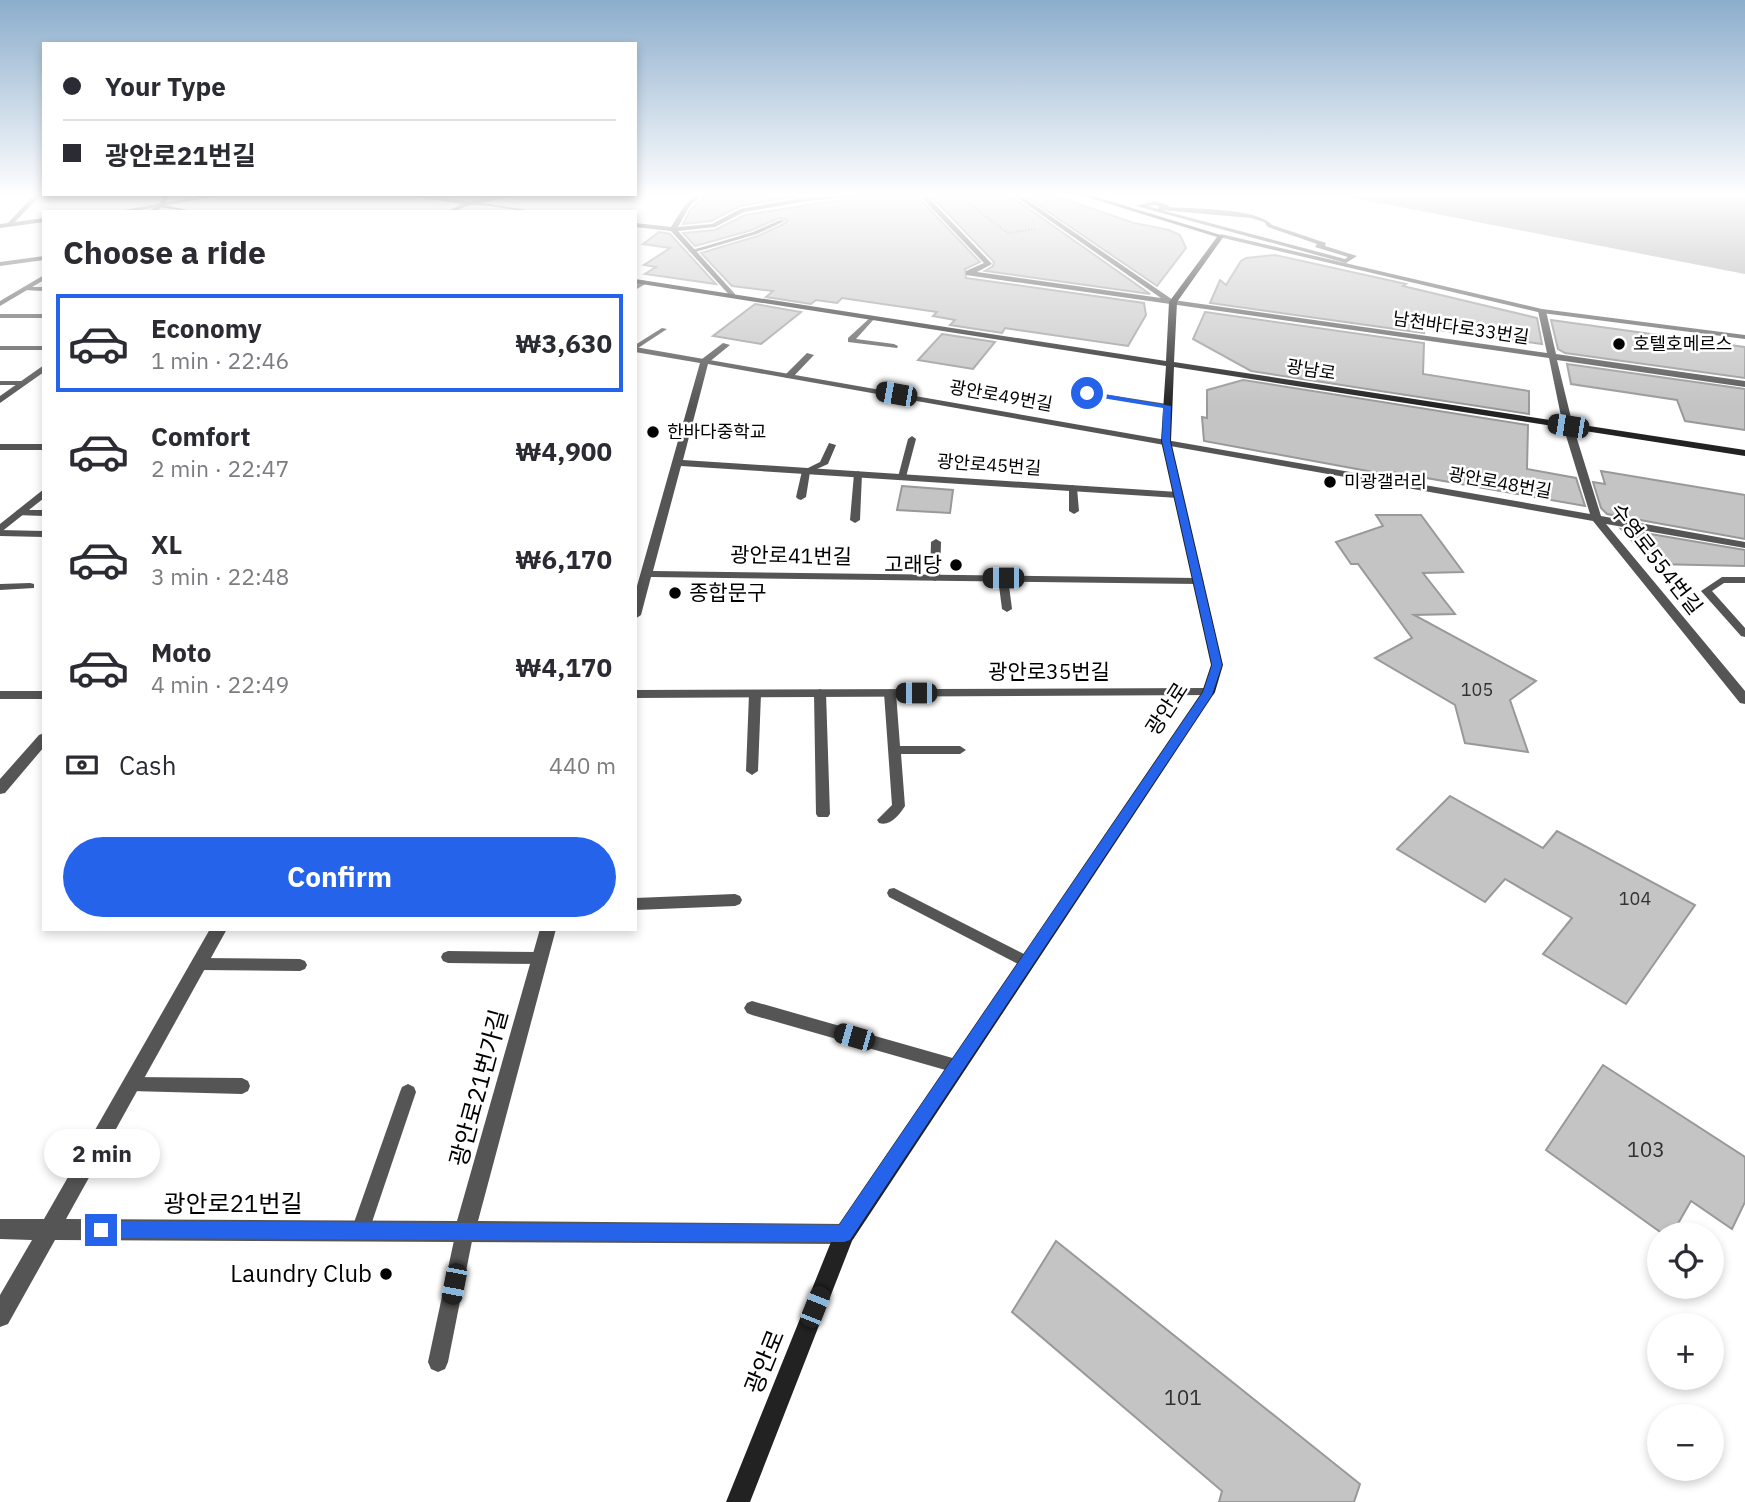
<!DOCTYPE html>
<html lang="en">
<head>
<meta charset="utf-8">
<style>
	:root { --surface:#fff; --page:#f7f7f7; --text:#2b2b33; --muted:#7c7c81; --line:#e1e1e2; --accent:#2563eb }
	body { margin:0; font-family:"IBM Plex Sans","Noto Sans KR",sans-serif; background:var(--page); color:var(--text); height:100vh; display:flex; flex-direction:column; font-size:26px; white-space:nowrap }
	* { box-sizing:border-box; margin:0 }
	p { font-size:23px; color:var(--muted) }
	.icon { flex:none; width:38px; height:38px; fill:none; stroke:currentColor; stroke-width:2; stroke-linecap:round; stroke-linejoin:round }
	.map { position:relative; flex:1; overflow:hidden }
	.drawer { position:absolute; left:42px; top:210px; width:595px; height:721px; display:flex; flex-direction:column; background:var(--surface); border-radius:0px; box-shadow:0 4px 10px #0003 }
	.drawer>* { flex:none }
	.banner { position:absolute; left:42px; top:42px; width:595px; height:154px; border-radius:0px; box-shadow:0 4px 10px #0003; display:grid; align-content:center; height:154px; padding:0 21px; background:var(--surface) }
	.tools { position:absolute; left:1647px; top:1222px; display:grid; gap:14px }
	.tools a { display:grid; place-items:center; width:77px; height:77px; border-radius:50%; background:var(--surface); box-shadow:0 4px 10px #0003; font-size:35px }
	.end { position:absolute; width:32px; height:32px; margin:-16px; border:9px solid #2563eb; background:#fff; box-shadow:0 0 0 4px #fff }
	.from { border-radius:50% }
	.bubble { position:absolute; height:49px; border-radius:24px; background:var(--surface); box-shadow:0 4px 10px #0003; font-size:23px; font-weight:700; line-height:49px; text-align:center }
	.car { position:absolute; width:21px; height:42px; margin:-21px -10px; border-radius:9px; box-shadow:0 0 5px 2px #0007; background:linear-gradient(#222 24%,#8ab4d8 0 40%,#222 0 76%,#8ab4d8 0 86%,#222 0) }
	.banner b { display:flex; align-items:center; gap:24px; height:66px; font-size:26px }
	.banner b+b { border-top:2px solid var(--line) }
	.banner i { width:18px; height:18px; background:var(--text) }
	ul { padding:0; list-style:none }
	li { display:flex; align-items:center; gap:21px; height:98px; margin:0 14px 10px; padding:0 7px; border:4px solid transparent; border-radius:0px }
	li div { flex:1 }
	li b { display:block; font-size:26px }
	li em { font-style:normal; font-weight:700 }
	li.active { border-color:var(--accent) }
	li>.icon { width:63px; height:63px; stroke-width:1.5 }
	h2 { padding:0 21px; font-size:32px; line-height:84px }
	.pay { display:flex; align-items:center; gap:18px; height:77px; padding:0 21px; font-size:26px }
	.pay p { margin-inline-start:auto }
	.cta { display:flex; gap:14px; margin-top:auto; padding:14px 21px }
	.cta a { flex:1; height:80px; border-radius:42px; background:var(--accent); color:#fff; font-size:28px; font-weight:700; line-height:80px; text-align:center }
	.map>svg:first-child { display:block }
	.water { fill:#a3a3a3 }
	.building { fill:#c4c4c4; stroke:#999; stroke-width:2 }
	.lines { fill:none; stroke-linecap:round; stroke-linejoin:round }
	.path { stroke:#777; stroke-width:2; stroke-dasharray:1 2; stroke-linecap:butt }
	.service { fill:#555; fill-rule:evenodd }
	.pedestrian { fill:#555; fill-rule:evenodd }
	.minor { fill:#555; fill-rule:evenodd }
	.tertiary { fill:#555; fill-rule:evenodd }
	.secondary { fill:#222; fill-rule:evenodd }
	.route { fill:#2563eb }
	.poi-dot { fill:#000; stroke:#fff; stroke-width:2.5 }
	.labels { text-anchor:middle; stroke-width:5; stroke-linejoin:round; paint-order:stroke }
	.far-street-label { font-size:18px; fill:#000; stroke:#fff }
	.far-poi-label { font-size:18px; fill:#000; stroke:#fff; text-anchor:start }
	.number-label { font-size:18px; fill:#313131 }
	.street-label { font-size:21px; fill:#000; stroke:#fff }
	.poi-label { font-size:21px; fill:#000; stroke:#fff; text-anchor:end }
	.near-number-label { font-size:21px; fill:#313131 }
	.near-street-label { font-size:24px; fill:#000; stroke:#fff }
	.near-poi-label { font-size:24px; fill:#000; stroke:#fff; text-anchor:end }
</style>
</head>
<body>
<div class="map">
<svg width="1745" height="1502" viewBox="0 0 1745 1502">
	<rect width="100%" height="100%" fill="#fff"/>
	<polygon class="water" points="1339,195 1745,195 1745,274"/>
	<g class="building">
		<polygon points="707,195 803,195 740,206 711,221 683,224 691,209"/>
		<polygon points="872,195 916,195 980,262 965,269 966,278 1144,303 1146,315 1128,346 1011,329 1005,328 1002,333 950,325 955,320 933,316 937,312 842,298 837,303 816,300 811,304 766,297 773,291 732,286 701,253 758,236 786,223 787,220 779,218 752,230 695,246 683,233 715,230 745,215"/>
		<polygon points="930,195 1005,195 1015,199 1150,294 985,271 993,266 994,262"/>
		<polygon points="1038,195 1052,195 1134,223 1169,230 1180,235 1186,248 1157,286 1028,198"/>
		<polygon points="659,232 670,234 716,284 645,274 656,267 644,265 670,248 643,244"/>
		<polygon points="1275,255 1406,284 1403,286 1537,318 1542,344 1424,328 1424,333 1210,303 1220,280 1226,285 1241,261 1246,258"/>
		<polygon points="755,304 801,312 761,344 713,336"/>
		<polygon points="1205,312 1424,343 1423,374 1529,391 1529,414 1251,371 1193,339"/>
		<polygon points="1551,320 1745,347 1745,378 1565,353 1558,349"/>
		<polygon points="942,334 995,342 973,369 918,360"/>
		<polygon points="1567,364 1745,389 1745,430 1685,421 1677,400 1571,384"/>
		<polygon points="1243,380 1528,425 1527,469 1576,478 1585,506 1392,472 1395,476 1204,441 1202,417 1207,418 1207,390"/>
		<polygon points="1601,471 1745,495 1745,539 1607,514 1601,508 1593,482 1605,484"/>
		<polygon points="902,486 953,490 950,513 897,510"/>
		<polygon points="1376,515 1421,515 1463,572 1423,573 1455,614 1414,615 1536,681 1510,700 1528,752 1465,743 1455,705 1375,658 1412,638 1358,564 1351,564 1336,542 1383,526"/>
		<polygon points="1621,529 1745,550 1745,566 1653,564"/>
		<polygon points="1450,796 1543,848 1557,831 1695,905 1626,1004 1543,954 1572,918 1505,879 1485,902 1397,849"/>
		<polygon points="1603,1065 1745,1157 1745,1202 1732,1229 1691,1201 1672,1234 1663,1234 1546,1150"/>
		<polygon points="1056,1241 1360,1484 1354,1502 1219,1502 1222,1491 1012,1312"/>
	</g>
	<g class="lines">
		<polyline class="path" points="969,204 1008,233 1035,229"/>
		<g class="service">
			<polygon points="780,220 785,221 757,234 692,253 689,251 753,232"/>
			<polygon points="25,287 44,287 44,291 23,290 23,288"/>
			<rect x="0" y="314" width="44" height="4"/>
			<polygon points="872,316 875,318 856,339 894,344 898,346 897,348 848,342 848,338"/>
			<polygon points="662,328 667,329 635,350 635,345"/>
			<polygon points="723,343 730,345 708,363 702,363 702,359"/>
			<rect x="0" y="346" width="44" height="4"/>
			<polygon points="807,353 814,355 792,378 786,378 786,374"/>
			<polygon points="0,381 24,381 28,383 24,385 0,385"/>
			<polygon points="1084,391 1167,404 1171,406 1167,408 1087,395 1083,393"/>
			<polygon points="912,436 916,439 906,477 899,479 898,477 908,439"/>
			<polygon points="829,443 836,445 828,464 810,472 806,497 801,500 798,499 796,497 802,471 820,462"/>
			<polygon points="858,471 862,474 860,520 855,523 850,520 854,474"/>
			<polygon points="1073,485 1077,488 1079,511 1074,514 1069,511 1069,488"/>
			<polygon points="19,510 44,510 44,516 16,515 16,511"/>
			<polygon points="0,530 44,531 44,537 0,536"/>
			<polygon points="936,539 941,542 940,578 935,581 930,578 931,542"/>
			<polygon points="1003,575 1008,578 1012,609 1007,612 1002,609 998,578"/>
			<polygon points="1722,577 1745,577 1745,583 1724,583 1712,591 1745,628 1745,637 1741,636 1701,591"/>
			<polygon points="30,583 34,584 34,588 0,590 0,584"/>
			<polygon points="820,689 826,693 830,814 828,817 818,817 816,814 814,693"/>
			<path d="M890,689L896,693L900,746H960L966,750L960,754H901L905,806C900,814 890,827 879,823L877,820L892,805L884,693Z"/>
			<polygon points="755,690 761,694 758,771 752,775 746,771 749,694"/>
			<polygon points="894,888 1032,958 1034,962 1032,966 1027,968 1022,966 889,897 887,893 889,889"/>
			<polygon points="735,894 740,896 742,900 740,904 735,906 635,910 635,898"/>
			<polygon points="448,951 540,952 545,954 547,958 545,962 540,964 448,963 443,961 441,957 443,953"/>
			<polygon points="199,958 300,959 305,961 307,965 305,969 300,971 199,970 194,968 192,964 194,960"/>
			<polygon points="752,1001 956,1059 962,1061 964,1066 962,1071 956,1073 752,1015 747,1013 744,1008 747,1003"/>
			<polygon points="131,1077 242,1078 248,1081 250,1086 248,1091 242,1094 131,1091 125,1089 123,1084 125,1079"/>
			<polygon points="408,1084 414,1087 416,1092 369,1231 366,1237 360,1240 354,1237 351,1231 400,1092 402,1087"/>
			<polygon points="465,1222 471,1225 474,1231 448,1362 445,1369 438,1372 431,1369 428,1362 456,1231 459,1225"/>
		</g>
		<path class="pedestrian" d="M1155,201L1168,205L1169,207C1191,209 1259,208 1272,225L1326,243L1325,246L1357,256L1346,263L1136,206ZM1155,205L1159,206L1158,209L1147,206ZM1161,210L1251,218L1264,222L1268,227L1317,244L1315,247L1348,257L1345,259Z"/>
		<g class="minor">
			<polygon points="34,195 41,195 11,226 7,226 7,224"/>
			<path d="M406,195L470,201L503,195H518L482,203L540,212C518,212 495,205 473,205C464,206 456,212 446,212L462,204Z"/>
			<polygon points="695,195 702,195 689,207 678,227 712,224 740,209 808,197 870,195 808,201 744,212 715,227 678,231 735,294 735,298 732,298 671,231 635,227 635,223 671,227 685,205"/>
			<polygon points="919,195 926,195 992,264 977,272 1161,298 1013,195 1020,195 1173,300 1547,353 1538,311 1542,309 1546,311 1556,354 1745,381 1745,387 1557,360 1573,426 1601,516 1745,542 1745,548 1606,524 1745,691 1745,704 1740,703 1593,521 708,364 683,460 1178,492 1183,495 1178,498 681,466 653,571 1198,578 1204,581 1198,584 651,577 641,615 635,619 635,593 700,363 635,352 635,347 1590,514 1563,426 1549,358 966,275 966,271 984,263"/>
			<polygon points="158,205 163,206 156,212 148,212"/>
			<polygon points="44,256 44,260 0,266 0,262"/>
			<polygon points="44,275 44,280 0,306 0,301"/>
			<polygon points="642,280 649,282 635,290 635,285"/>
			<polygon points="44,365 44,372 0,403 0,396"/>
			<rect x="0" y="444" width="44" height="6"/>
			<polygon points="44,489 44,498 0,533 0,524"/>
			<polygon points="1208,688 1213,689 1215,692 1213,695 635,698 635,690"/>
			<rect x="0" y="691" width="44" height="8"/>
			<polygon points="44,733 44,747 5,793 0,794 0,779 39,735"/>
			<polygon points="210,929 227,929 66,1219 457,1221 540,929 556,929 478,1221 844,1224 851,1227 854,1234 851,1241 844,1244 55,1240 8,1324 0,1327 0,1295 32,1240 0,1239 0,1219 44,1219"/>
		</g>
		<g class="tertiary">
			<polygon points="207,195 223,195 129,212 113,212"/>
			<polygon points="44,218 44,222 0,228 0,224"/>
			<polygon points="1221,234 1542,309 1745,335 1745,339 1542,313 1219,237"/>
		</g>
		<g class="secondary">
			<polygon points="164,195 170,195 164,205 196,212 158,207"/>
			<polygon points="1080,195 1090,195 1224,236 1177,302 1174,362 1745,450 1745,456 1174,367 1171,441 1223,665 1215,692 852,1241 750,1502 726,1502 837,1227 1202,692 1211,665 1161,441 1166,366 635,283 635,279 1166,361 1169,302 1217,237"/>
		</g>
	</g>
	<linearGradient id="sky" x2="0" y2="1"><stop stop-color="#8cadcc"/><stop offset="0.48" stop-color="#fff"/><stop offset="1" stop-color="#fff" stop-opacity="0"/></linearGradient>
	<rect width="1745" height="406" fill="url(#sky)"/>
	<polygon class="route" points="1087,391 1171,406 1170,441 1222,665 1212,695 850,1240 844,1242 101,1238 95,1236 92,1230 95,1224 101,1221 839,1225 1203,692 1212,665 1162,441 1163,408 1084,395"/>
	<g class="poi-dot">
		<circle cx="1619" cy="344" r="7"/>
		<circle cx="653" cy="432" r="7"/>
		<circle cx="1330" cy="482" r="7"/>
		<circle cx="956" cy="565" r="7"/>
		<circle cx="675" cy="593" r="7"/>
		<circle cx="386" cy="1274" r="7"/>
	</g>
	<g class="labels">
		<g class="far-street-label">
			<text transform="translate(1461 328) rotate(8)" y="6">남천바다로33번길</text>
			<text transform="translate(1311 370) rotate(9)" y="6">광남로</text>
			<text transform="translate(1001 396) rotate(10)" y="6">광안로49번길</text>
			<text transform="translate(989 465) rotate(4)" y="6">광안로45번길</text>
			<text transform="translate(1500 483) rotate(10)" y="6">광안로48번길</text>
		</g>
		<g class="far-poi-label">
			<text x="1633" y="350">호텔호메르스</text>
			<text x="667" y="438">한바다중학교</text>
			<text x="1344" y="488">미광갤러리</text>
		</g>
		<g class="number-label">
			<text x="1477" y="696">105</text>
			<text x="1635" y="905">104</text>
		</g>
		<g class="street-label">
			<text transform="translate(791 556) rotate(1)" y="7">광안로41번길</text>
			<text transform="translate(1656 559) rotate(52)" y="7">수영로554번길</text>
			<text x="1049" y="679">광안로35번길</text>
			<text transform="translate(1167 709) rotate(-57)" y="7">광안로</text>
		</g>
		<g class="poi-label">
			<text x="942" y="572">고래당</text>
			<text x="689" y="600" text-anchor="start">종합문구</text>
		</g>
		<g class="near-number-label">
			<text x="1646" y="1157">103</text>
			<text x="1183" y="1405">101</text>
		</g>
		<g class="near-street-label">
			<text transform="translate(479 1088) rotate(-75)" y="8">광안로21번가길</text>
			<text x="233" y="1212">광안로21번길</text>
			<text transform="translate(765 1362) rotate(-68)" y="8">광안로</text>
		</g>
		<g class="near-poi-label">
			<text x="372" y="1282">Laundry Club</text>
		</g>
	</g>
</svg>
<div class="tools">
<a><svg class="icon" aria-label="locate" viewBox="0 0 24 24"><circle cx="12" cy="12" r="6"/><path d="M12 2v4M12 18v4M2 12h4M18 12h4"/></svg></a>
<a>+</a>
<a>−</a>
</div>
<i class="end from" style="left:1087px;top:393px"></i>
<i class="end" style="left:101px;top:1230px"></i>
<div class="bubble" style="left:44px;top:1129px;width:116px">2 min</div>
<i class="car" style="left:896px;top:394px;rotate:280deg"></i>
<i class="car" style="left:1568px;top:426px;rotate:279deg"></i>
<i class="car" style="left:1003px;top:578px;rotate:270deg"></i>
<i class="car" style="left:916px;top:693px;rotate:270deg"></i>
<i class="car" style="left:854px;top:1037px;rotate:286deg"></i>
<i class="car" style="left:454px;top:1284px;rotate:191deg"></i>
<i class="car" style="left:815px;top:1307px;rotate:22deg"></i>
<div class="banner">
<b><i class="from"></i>Your Type</b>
<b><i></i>광안로21번길</b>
</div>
<section class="drawer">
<h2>Choose a ride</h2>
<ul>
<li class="active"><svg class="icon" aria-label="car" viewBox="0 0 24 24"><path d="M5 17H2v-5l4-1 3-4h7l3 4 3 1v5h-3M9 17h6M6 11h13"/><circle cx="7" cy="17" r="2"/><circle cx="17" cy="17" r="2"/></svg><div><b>Economy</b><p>1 min · 22:46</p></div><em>₩3,630</em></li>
<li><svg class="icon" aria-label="car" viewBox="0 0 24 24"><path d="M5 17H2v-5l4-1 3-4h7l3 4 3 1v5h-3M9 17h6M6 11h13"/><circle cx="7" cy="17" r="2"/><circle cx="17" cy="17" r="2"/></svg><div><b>Comfort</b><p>2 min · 22:47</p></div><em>₩4,900</em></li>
<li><svg class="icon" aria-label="car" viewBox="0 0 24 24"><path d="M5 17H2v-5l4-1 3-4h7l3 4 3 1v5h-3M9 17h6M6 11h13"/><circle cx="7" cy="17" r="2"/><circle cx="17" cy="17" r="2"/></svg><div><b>XL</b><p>3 min · 22:48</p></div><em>₩6,170</em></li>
<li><svg class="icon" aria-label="car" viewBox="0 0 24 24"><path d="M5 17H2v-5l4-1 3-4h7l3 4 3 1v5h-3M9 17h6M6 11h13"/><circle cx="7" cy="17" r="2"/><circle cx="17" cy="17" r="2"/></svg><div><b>Moto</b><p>4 min · 22:49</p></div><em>₩4,170</em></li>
</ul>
<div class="pay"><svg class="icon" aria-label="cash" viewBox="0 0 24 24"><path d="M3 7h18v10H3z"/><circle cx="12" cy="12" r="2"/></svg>Cash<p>440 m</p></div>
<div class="cta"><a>Confirm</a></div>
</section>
</div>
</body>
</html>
